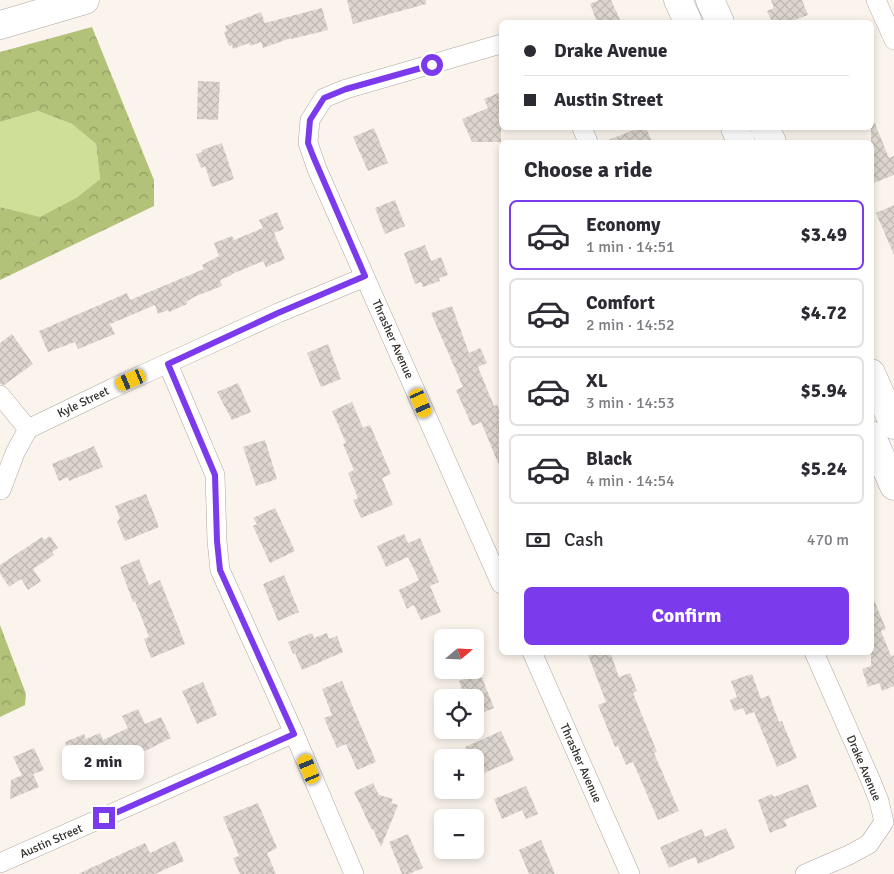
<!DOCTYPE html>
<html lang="en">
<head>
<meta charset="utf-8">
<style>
	:root { --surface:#fff; --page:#f2f2f3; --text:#2b2b33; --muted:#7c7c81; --line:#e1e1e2; --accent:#7c3aed }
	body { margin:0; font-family:Signika,sans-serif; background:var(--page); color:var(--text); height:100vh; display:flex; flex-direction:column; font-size:19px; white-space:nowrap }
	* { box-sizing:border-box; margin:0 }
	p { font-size:16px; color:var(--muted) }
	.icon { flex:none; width:28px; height:28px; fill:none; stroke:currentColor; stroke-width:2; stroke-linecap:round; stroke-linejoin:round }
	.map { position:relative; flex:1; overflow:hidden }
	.drawer { position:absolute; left:499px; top:140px; width:375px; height:515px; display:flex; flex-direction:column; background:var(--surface); border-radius:8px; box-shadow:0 2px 8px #0003 }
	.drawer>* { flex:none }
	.top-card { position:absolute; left:499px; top:20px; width:375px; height:110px; border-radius:8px; box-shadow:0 2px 8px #0003; display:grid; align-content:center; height:110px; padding:0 25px; background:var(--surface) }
	.needle { width:32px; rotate:71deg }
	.tools { position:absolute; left:434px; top:629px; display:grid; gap:10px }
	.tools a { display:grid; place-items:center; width:50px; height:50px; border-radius:8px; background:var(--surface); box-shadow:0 2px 8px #0003; font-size:25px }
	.end { position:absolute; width:22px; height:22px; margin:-11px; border:6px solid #7c3aed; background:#fff; box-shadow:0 0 0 2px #fff }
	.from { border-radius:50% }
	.bubble { position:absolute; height:35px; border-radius:8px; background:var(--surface); box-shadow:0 2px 8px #0003; font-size:16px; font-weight:800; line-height:35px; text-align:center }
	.car { position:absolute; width:15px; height:30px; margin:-15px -8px; border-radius:6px; box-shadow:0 0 4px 1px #0007; background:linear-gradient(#f5c518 24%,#345 0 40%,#f5c518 0 76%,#345 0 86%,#f5c518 0) }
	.top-card b { display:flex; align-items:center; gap:18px; height:48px; font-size:19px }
	.top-card b+b { border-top:1px solid var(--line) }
	.top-card i { width:12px; height:12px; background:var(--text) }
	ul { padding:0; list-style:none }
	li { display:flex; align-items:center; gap:15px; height:70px; margin:0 10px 8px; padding:0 15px; border:2px solid var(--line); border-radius:8px }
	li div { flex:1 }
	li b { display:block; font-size:19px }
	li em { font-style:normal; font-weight:800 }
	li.on { border-color:var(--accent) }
	li>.icon { width:45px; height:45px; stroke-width:1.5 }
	h2 { padding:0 25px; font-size:22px; line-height:60px }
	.pay { display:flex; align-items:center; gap:12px; height:55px; padding:0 25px; font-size:19px }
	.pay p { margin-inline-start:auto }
	.cta { display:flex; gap:10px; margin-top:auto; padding:10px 25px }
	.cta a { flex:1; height:58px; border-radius:8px; background:var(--accent); color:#fff; font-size:20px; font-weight:800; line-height:58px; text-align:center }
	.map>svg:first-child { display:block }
	.grass { fill:#d0df97 }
	.forest { fill:url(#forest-crowns) }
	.building { fill:url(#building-cross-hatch) }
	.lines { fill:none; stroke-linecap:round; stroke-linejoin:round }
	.street-casing { stroke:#aea7a0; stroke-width:20 }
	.primary-casing { stroke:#aea7a0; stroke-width:29 }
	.street { stroke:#fff; stroke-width:19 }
	.primary { stroke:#fff; stroke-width:28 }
	.route { stroke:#7c3aed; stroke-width:6 }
	.labels { text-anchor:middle; stroke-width:5; stroke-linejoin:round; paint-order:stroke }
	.street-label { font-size:12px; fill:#322f2c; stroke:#fff }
</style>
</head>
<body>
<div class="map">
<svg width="894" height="874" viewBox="0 0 894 874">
	<defs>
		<pattern id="forest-crowns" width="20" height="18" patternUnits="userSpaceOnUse" patternTransform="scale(1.25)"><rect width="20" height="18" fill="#b3c279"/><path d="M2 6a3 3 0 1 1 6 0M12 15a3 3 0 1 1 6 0" fill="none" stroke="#929e63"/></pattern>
		<pattern id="building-cross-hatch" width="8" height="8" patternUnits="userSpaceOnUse" patternTransform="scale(1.25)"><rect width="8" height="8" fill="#ddd6ce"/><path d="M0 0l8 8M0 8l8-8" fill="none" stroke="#beb8b1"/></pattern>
	</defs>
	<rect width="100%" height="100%" fill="#fbf4ed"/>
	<polygon class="grass" points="38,111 72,124 96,144 100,179 76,198 40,218 0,207 0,122"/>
	<g class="forest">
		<polygon points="92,27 154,180 154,206 0,280 0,207 40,217 76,198 100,179 96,144 72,124 38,111 0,122 0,52"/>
		<polygon points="0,625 26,694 25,705 0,717"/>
	</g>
	<g class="building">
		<polygon points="347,0 426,0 426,4 353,24"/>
		<polygon points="599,0 611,0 621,22 597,22 590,4"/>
		<polygon points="771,0 802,0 808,15 789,22 772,22 767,11 774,8"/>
		<polygon points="322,8 328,30 291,39 291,38 263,48 261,42 250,46 249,43 233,49 232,45 229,46 224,32 227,31 225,26 261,12 265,23"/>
		<polygon points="198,81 220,82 218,120 197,119"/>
		<polygon points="501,92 501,142 472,142 462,119 488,108 484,99"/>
		<polygon points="871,114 889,158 894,156 894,175 871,184"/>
		<polygon points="374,128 388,163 368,171 353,137"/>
		<polygon points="639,128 646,128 652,142 603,142"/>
		<polygon points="222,143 234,179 212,187 205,166 201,168 196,154 202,152 202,150"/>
		<polygon points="395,200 405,226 385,234 375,208"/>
		<polygon points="894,205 894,255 876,213"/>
		<polygon points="277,212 284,229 274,233 285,259 266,267 263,261 232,274 232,275 220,280 222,286 194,297 186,302 187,304 169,312 168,310 158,314 155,305 110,324 115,334 78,349 75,342 48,352 39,331 127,293 130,300 204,269 202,265 219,256 214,243 232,236 234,240 263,228 259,220"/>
		<polygon points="425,245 431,261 441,257 448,275 439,278 440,281 423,287 421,282 415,284 404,253"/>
		<polygon points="452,306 469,353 480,348 487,363 478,367 494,406 497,405 501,414 501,470 481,422 472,426 456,390 463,387 431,313"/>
		<polygon points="12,334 33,364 4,385 0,384 0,343"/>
		<polygon points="328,344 341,379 321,387 307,353"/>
		<polygon points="238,383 251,412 232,420 217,392"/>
		<polygon points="352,402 363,428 370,425 391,474 382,478 393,505 361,518 353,500 358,498 348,473 354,470 343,444 346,443 332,411"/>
		<polygon points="265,440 277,479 256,486 243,447"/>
		<polygon points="94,446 103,467 69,481 68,477 59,481 52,464"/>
		<polygon points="146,494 159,527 125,541 117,522 120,518 115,506"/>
		<polygon points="275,508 295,551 270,563 253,526 257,524 253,518"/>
		<polygon points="404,534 408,543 420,538 439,582 430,586 441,612 421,620 414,605 407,609 399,590 419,580 408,557 386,567 377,546"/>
		<polygon points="50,536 58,548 52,552 54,555 33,569 41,581 28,590 21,579 9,587 0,573 0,565 42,537 44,540"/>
		<polygon points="139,559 149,585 160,580 185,644 151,658 144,639 149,637 135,601 133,602 120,567"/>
		<polygon points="284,575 299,612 278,621 263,584"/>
		<polygon points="871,593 886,629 881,631 891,656 894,655 894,686 882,691 879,683 868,687 862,669 871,666"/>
		<polygon points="312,633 314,638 327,633 329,639 337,636 343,652 302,670 295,653 293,654 288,642"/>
		<polygon points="587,652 610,652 619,677 630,673 637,691 633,693 657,752 654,753 679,811 658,820 633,762 626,765 618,746 615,747 598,705 606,702"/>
		<polygon points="480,673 494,708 475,716 475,698 465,698 459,681"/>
		<polygon points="752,674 761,699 769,695 779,722 782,721 797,758 777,767 754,712 746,715 743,708 734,711 730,700 737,697 731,681"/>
		<polygon points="342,681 376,762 357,770 346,744 337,748 324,718 332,715 322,689"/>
		<polygon points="203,682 217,715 197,724 182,691"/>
		<polygon points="138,709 145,724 161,717 171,738 143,752 141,747 133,751 131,747 77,770 65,742 84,734 86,739 100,733 103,740 128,728 122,716"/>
		<polygon points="501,731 514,760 475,777 475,758 469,758 465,747"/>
		<polygon points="34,748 44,770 33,774 39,787 10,799 11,780 22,775 13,757"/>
		<polygon points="373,783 379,795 393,799 391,803 398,805 381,847 373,829 372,830 354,792"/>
		<polygon points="808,784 817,807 784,820 787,826 770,833 758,800 772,794 774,797"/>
		<polygon points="526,786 538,814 526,819 522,810 502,819 494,799"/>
		<polygon points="258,803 277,848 267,853 276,874 240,874 233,858 239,856 223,817"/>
		<polygon points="726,828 735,848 698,864 695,857 669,868 660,847 702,829 705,837"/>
		<polygon points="408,834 423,868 409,874 402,874 389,842"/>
		<polygon points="541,840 555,874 529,874 519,850"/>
		<polygon points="175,841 184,861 155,874 78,874 145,843 150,853"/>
	</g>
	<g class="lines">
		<g class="street-casing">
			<g id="street">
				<polyline points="876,0 894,40"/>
				<polyline points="501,44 346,89 324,98 310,120 308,143 317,169 501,584"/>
				<polyline points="582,128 588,142"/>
				<polyline points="168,364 215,475 217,541 220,570 294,733 354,874"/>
				<polyline points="0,395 28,429"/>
				<polyline points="1,490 15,453 28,429 113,388 278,313 365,277"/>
				<polyline points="532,652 630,874"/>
				<polyline points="0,863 294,733"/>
				<polyline points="805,874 849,855 869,844 884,822 879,801 871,781 814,652"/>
			</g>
		</g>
		<g class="primary-casing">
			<g id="primary">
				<polyline points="678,0 688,22"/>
				<polyline points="710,0 720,22"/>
				<polyline points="0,25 85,0"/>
				<polyline points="735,128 741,142"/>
				<polyline points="765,128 772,142"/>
				<polyline points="871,373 894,425"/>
				<polyline points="871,435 894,486"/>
			</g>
		</g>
		<use href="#street" class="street"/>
		<use href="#primary" class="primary"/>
	</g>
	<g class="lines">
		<polyline class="route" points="104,818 294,734 220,570 217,541 215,475 168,364 278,313 365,276 313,156 308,143 310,120 324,98 346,89 432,65"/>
	</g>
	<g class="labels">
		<g class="street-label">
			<text transform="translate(393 339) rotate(66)" y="4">Thrasher Avenue</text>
			<text transform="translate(83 402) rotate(-26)" y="4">Kyle Street</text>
			<text transform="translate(581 763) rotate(66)" y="4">Thrasher Avenue</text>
			<text transform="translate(864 768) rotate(67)" y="4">Drake Avenue</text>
			<text transform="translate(51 841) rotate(-24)" y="4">Austin Street</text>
		</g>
	</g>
</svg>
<div class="tools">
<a><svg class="needle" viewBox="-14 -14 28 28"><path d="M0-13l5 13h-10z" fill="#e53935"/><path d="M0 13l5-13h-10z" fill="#7c7c81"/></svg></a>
<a><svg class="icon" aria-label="locate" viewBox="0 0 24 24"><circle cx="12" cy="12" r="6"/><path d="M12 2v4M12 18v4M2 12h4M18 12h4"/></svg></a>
<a>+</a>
<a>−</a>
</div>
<i class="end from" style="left:432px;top:65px"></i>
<i class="end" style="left:104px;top:818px"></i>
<div class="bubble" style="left:62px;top:745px;width:82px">2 min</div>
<i class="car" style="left:131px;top:380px;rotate:247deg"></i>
<i class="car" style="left:421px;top:403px;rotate:156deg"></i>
<i class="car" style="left:309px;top:769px;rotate:337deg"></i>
<div class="top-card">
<b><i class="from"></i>Drake Avenue</b>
<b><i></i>Austin Street</b>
</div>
<section class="drawer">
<h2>Choose a ride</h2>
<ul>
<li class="on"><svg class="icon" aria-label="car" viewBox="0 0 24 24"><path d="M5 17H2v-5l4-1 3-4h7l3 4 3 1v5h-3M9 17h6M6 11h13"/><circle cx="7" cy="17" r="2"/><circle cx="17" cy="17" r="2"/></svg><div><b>Economy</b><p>1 min · 14:51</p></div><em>$3.49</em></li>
<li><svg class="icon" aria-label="car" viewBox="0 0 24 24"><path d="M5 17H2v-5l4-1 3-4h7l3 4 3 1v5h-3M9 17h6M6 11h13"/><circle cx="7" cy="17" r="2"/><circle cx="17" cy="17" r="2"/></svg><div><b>Comfort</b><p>2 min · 14:52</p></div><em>$4.72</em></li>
<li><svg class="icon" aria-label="car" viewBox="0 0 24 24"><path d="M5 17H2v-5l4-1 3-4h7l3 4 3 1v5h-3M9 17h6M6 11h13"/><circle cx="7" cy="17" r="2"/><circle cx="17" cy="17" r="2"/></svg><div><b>XL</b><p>3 min · 14:53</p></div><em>$5.94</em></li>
<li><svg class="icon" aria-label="car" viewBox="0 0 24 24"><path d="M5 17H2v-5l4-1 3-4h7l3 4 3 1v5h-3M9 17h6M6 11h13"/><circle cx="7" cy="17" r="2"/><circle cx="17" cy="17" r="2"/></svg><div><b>Black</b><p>4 min · 14:54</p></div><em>$5.24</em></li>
</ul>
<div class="pay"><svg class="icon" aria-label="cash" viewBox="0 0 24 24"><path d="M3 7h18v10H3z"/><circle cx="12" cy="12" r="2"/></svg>Cash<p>470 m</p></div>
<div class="cta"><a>Confirm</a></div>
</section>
</div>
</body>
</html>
